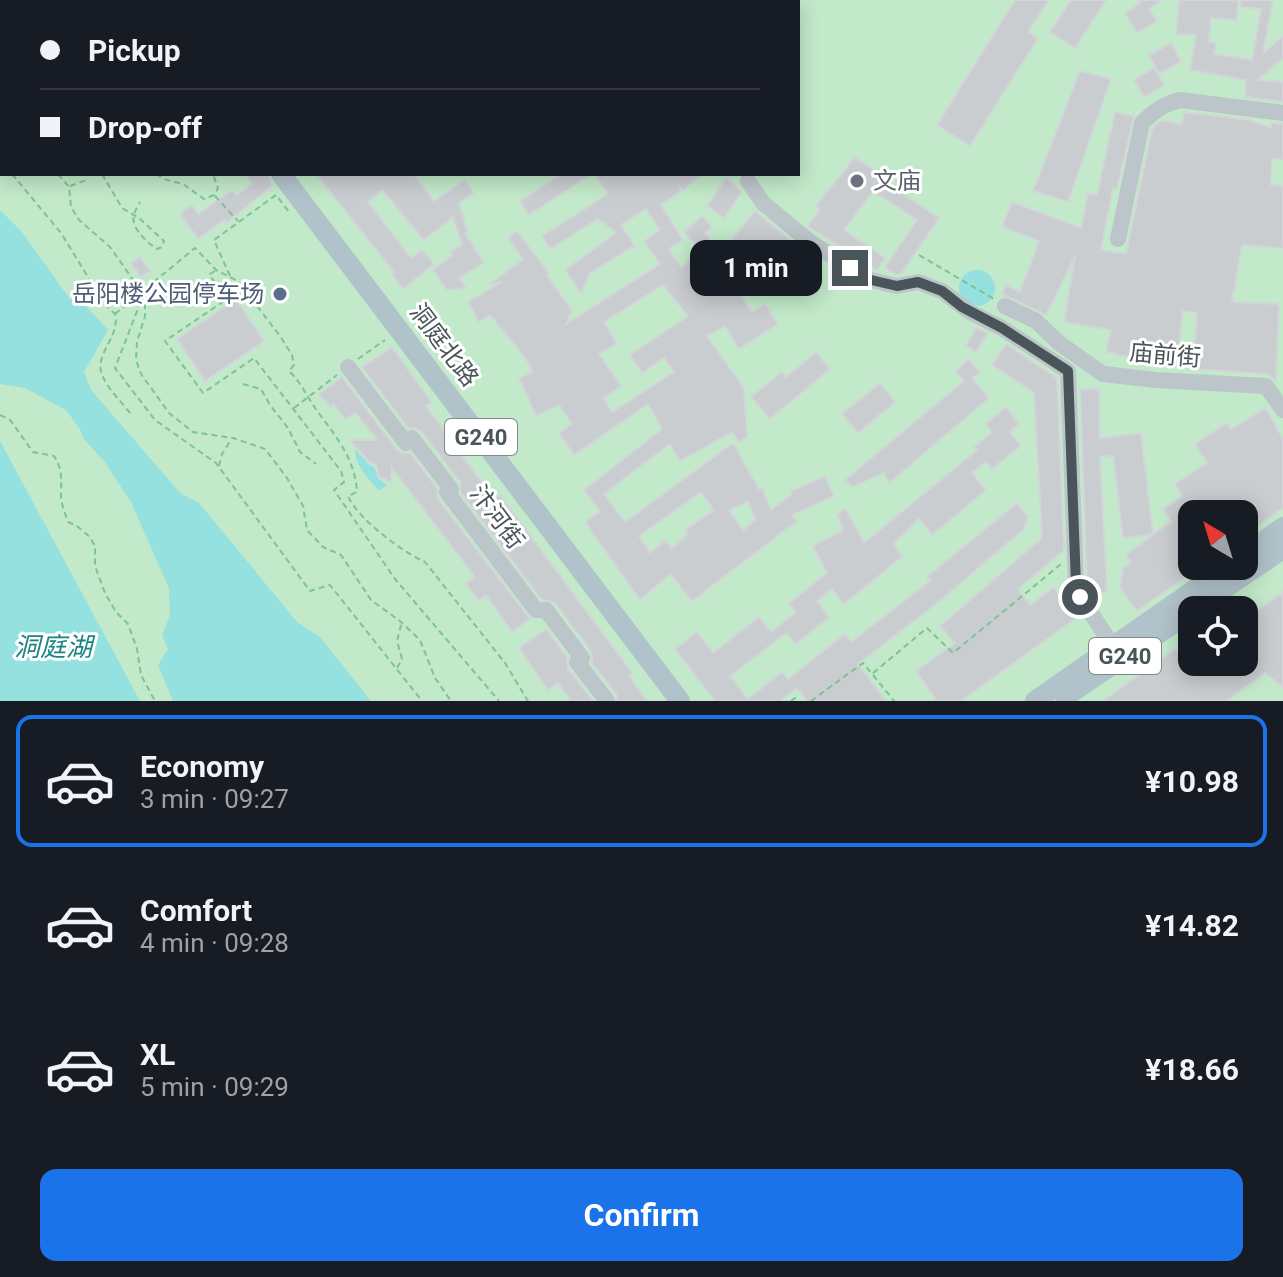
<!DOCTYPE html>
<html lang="en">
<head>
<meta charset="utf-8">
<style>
	:root { --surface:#171b24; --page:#20242c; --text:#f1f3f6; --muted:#9ea1a6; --line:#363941; --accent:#1a73e8 }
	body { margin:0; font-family:Roboto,"Noto Sans SC",sans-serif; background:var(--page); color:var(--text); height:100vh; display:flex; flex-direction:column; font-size:30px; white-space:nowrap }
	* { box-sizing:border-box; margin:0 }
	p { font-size:26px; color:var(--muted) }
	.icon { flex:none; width:44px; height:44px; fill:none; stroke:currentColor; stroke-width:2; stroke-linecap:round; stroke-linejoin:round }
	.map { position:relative; height:701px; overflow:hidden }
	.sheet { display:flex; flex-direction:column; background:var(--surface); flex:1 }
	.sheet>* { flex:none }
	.top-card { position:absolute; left:0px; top:0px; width:800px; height:176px; box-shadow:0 4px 20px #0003; display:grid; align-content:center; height:176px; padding:0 40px; background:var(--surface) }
	.needle { width:52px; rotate:322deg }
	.controls { position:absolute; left:1178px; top:500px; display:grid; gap:16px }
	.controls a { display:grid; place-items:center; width:80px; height:80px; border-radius:16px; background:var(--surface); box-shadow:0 4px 20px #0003; font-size:40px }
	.end { position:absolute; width:36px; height:36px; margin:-18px; border:10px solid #495559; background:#fff; box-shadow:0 0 0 4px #fff }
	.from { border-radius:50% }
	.bubble { position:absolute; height:56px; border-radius:16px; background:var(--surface); box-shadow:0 4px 20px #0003; font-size:26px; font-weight:700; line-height:56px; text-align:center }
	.top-card b { display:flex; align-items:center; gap:28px; height:76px; font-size:30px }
	.top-card b+b { border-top:2px solid var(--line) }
	.top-card i { width:20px; height:20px; background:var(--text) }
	ul { padding:14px 0 0; list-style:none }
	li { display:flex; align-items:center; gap:24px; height:132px; margin:0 16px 12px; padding:0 24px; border:4px solid transparent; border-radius:16px }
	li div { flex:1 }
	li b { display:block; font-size:30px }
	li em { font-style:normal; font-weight:700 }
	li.selected { border-color:var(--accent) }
	li>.icon { width:72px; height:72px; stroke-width:1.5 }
	.cta { display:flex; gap:16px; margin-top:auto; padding:16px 40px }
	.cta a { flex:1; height:92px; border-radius:16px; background:var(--accent); color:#fff; font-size:32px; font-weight:700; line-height:92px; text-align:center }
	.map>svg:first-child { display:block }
	.green { fill:#c2e9c9; fill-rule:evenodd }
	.water { fill:#94e1e0 }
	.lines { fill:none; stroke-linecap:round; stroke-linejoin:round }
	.stream { stroke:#94e1e0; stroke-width:3 }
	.building { fill:#c9cdcf; stroke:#d3d6d9; stroke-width:2; fill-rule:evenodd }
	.path { stroke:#7ec392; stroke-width:2; stroke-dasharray:6 4; stroke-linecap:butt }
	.minor { stroke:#bcc5c9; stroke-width:16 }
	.major { stroke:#b1c3ca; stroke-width:20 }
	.route { stroke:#495559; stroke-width:10 }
	.worship-dot { fill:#6b7280; stroke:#fff; stroke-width:3 }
	.service-dot { fill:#5c6f8a; stroke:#fff; stroke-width:3 }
	.labels { text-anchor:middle; stroke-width:6; stroke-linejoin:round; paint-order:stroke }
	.shield { fill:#fff; stroke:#80888b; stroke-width:2 }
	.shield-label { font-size:22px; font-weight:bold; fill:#495559 }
	.worship-label { font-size:24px; fill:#5b616d; stroke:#fff; text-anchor:start }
	.service-label { font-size:24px; fill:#4e5e75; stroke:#fff; text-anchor:end }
	.street-label { font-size:24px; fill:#495559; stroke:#fff }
	.water-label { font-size:26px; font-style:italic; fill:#1c8383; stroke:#fff }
</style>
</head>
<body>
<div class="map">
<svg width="1283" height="701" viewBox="0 0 1283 701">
	<rect width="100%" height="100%" fill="#f1eeef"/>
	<path class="green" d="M0,0H1283V701H0ZM2,2H798V174H2ZM1192,514H1244V566H1192ZM1192,610H1244V662H1192Z"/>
	<g class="water">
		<polygon points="0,210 22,232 70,299 83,303 108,330 84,372 91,390 181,494 199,503 298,623 320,637 371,701 173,701 158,665 168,649 162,635 170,615 169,588 131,502 104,461 84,439 79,428 66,410 25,388 0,384"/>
		<circle cx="977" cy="288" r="18"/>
		<polygon points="0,441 140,701 0,701"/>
		<path d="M355,449L369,465L374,467L379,479L387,485L379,491C368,478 355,466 355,449Z"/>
	</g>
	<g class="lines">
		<polyline class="stream" points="41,2 41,0"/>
	</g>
	<g class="building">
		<polygon points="1015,0 1049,0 1028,32 1038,38 970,146 937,125"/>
		<polygon points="1071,0 1106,0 1075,48 1050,32"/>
		<polygon points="1138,0 1163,0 1149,9 1157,21 1137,33 1125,13 1140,3"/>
		<polygon points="1179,0 1238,0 1237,20 1211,18 1209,42 1216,43 1214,54 1252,60 1261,9 1241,7 1241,0 1273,0 1263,53 1283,36 1283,58 1258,80 1283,82 1283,102 1245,97 1246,80 1190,70 1196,35 1176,34"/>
		<polygon points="1171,43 1181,62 1159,74 1149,55"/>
		<polygon points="1154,68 1164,85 1144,97 1134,80"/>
		<polygon points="1080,71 1111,79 1068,202 1033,191"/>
		<polygon points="1115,112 1134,116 1117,189 1113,188 1101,250 1126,254 1152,129 1158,123 1162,120 1182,124 1184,112 1249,120 1271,128 1271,123 1283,124 1283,159 1272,159 1271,185 1283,186 1283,248 1242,245 1232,302 1279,304 1276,381 1268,374 1193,369 1197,313 1183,311 1176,367 1143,364 1144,360 1106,352 1111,330 1064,322 1075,256 1046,315 1002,294 1006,285 1020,292 1039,241 1002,227 1012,202 1081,228 1088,193 1097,195"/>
		<polygon points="855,157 881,175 879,178 939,218 901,274 895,274 885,267 917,220 873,191 844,230 885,258 877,270 808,226 820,209 816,206"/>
		<polygon points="245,174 268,174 273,185 227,223 224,220 198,239 180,214 192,205 198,214 232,190 237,195 252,184"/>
		<polygon points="316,174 414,174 434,201 465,180 474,193 459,203 468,232 465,233 484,263 459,278 466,288 447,290 433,270 452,256 450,252 462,245 453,217 424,240 382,190 368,202 411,258 422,250 434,264 403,289 392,274 394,272"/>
		<polygon points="561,174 592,174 529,215 520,201"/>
		<path d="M594,174H703L683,190L679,187L681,191L661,205L683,240L669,249L681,267L699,250L684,232L702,216L712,227L705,233L716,246L711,250L732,270L727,275L752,312L765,304L778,324L739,349L725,326L707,336L744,388L747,437L739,442L732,432L680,461L670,444L604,494L625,522L733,443L759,489L762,488L771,510L792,494L791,491L825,476L834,496L792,515L797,521L692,601L670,574L640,600L585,522L600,511L584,490L662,429L648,404L574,455L559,433L572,424L559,405L536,416L519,378L533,372L524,356L490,315L479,322L468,302L502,282L490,284L523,259L508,238L517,231L549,273L547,275L572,311L566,324L660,264L644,241L660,230L646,209L621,225L636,248L632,247L590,273L581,293L565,270L616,233L598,219L550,249L542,236L608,194ZM663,285L688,316L630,355L642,373L664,358L674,372L612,412L603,398L621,386L599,354L617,344L604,322ZM701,492L714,510L685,530L688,534L672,548L665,540L650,553L639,536ZM748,502L756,520L743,530L729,510Z"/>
		<polygon points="726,177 742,192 724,218 707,206"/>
		<polygon points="755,211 795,244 770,276 730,241"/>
		<polygon points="140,257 150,271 141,277 131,263"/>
		<polygon points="236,299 264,341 205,381 177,339"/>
		<polygon points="976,328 988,333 976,352 966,345"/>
		<polygon points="1006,344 1057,378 1064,550 1018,589 1030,605 1054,587 1076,618 961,701 937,701 916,671 955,643 940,626 1042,538 1034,393 992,365"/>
		<polygon points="392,347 432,403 426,406 494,499 500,495 633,674 629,676 647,701 618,701 616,694 592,663 591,651 555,603 541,599 461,493 460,482 421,431 415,428 408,428 362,367"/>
		<polygon points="816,352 830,369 770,419 751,397 782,372 786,377"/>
		<polygon points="969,359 980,372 972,378 989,398 889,483 884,473 852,487 845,480 964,381 956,371"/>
		<polygon points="342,377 397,450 403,453 410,453 437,488 438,499 530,619 512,632 486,595 479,601 466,584 475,577 392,468 391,482 379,477 376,464 370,463 350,440 377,440 356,413 345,419 334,404 330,407 319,394"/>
		<polygon points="880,383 895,402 858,433 842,414"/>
		<polygon points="1080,389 1099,389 1100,438 1141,433 1153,534 1123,538 1113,456 1100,457 1107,590 1098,597 1087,583"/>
		<polygon points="1006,407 1019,424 1010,432 1021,446 992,469 986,462 972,473 986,490 932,535 919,519 893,544 903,556 844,604 832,589 817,601 829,617 796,644 786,633 730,676 748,699 782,672 788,679 845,634 851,642 930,581 927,577 1017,503 1028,517 1024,529 936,604 858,664 886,701 807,701 797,688 780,701 715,701 675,649 697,632 713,653 759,617 771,632 796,612 789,603 827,573 813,546 843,530 837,514 846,509 864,543 977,450 974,447 992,432 986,424"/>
		<polygon points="1266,408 1283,439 1283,508 1244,535 1244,514 1192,514 1192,566 1196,566 1196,570 1137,611 1120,588 1123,568 1131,562 1126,555 1171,521 1163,509 1183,496 1175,484 1207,463 1195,444 1227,423 1231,429"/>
		<polygon points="1283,592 1283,687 1265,673 1227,701 1103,701 1176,648 1182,656 1192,649 1192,662 1244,662 1244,620"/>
		<polygon points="546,629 567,657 568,669 593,701 571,701 558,683 548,690 519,648"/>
	</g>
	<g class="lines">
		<g class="path">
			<polyline points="51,0 53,2"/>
			<polyline points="0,42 2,43"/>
			<polyline points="0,75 2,77"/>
			<polyline points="0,156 2,159"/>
			<path d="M12,174L61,233L104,303L115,314C121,337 92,355 103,377C109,390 122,403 131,414"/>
			<polyline points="58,174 69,187 71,207 79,220 110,247 131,277 145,303 145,316 137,342 136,360 141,374 169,413 193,432 233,438 265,449 287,478 303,506 307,530 323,547 341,555 371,600 400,621 420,640 435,678 451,701"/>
			<path d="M102,174L122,208L139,218L164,241L162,247L157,249C148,243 130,228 134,215C135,210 138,206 140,202"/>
			<polyline points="156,174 164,179 183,184 204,199 214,195 218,188 213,174"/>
			<polyline points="70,186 87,180"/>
			<polyline points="215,196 238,221"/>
			<polyline points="919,255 994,299"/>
			<polyline points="215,271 210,274 211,277 227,299 165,341 203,393 254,358 341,471 344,482 334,490 395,579 499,701"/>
			<polyline points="230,276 214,240 276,195 289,212"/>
			<polyline points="141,301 115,368 155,420 216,463 310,591 330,585 422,701"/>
			<path d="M115,314L195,248L216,270L238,281L280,336L292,355L294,365L289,371C298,380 302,387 308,397C327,428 355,452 357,492L348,496C358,519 401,551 425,562L505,663L528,701"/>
			<polyline points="358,359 385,340"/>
			<polyline points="243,384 261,389 270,405 288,428 300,452 316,464"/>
			<polyline points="294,408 337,375"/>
			<path d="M0,415L10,420L33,452L54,456C63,470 61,479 61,495C61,504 65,513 68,522L77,526L90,537L95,546V566L105,593L116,612L128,624L137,649L141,675L155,701"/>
			<polyline points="219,466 222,454 231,440"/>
			<polyline points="397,668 402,659 397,641 401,625"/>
			<polyline points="873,675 894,701"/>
			<polyline points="791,701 795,698 798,701"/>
			<polyline points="811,701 863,663 872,674 927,628 953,653 1061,564"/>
		</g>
		<g class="minor">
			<polyline points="748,181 763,203 810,242 871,280 897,286 918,282 942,291 970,312 1002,328 1068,371 1076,585 1080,597 1113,646"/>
			<path d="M1118,239L1142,123C1154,111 1164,104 1180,100L1283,113"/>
			<polyline points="1005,306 1036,321 1059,343 1103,374 1156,380 1266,386 1283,410"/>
			<polyline points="348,367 406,443 412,438 451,489 447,492 536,610 546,610 582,658 577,662 607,701"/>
		</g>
		<g class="major">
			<polyline points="163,0 165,2"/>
			<polyline points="281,174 680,701"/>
			<polyline points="1244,555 1283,527"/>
			<polyline points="1193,610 1283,549"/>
			<polyline points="1065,697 1192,611"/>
			<polyline points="1035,701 1228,566"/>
		</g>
	</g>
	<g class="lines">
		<polyline class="route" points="850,268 871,280 897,286 918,282 942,291 962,307 1002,328 1068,371 1076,585 1080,597"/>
	</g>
	<circle class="worship-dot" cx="857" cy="181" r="8"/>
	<circle class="service-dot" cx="280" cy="294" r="8"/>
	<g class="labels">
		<g class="shield">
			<rect x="445" y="419" width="72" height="36" rx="6"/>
			<rect x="1089" y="638" width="72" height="36" rx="6"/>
		</g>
		<g class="shield-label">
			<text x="481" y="445">G240</text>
			<text x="1125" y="664">G240</text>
		</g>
		<g class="worship-label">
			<text x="873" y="189">文庙</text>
		</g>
		<g class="service-label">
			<text x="264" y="302">岳阳楼公园停车场</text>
		</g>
		<g class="street-label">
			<text transform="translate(444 345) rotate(53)" y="8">洞庭北路</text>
			<text transform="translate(1165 355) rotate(5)" y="8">庙前街</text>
			<text transform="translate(497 517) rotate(53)" y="8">汴河街</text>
		</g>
		<g class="water-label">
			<text x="53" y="656">洞庭湖</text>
		</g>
	</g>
</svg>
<div class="controls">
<a><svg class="needle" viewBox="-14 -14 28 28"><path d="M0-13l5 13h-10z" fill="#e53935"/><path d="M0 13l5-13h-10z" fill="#9ea1a6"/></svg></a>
<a><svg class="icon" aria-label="locate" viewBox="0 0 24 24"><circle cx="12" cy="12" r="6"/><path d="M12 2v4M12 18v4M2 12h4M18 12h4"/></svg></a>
</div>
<i class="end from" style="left:1080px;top:597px"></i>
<i class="end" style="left:850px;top:268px"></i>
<div class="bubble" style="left:690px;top:240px;width:132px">1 min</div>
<div class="top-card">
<b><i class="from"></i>Pickup</b>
<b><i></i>Drop-off</b>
</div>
</div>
<section class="sheet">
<ul>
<li class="selected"><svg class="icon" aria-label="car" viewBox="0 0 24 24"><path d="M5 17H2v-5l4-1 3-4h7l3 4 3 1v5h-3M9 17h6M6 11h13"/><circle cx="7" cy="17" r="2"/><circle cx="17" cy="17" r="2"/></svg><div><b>Economy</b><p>3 min · 09:27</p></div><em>¥10.98</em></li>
<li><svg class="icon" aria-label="car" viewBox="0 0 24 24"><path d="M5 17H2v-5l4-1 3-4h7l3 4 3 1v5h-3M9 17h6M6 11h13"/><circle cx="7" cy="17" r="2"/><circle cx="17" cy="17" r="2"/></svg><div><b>Comfort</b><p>4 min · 09:28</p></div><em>¥14.82</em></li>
<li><svg class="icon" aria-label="car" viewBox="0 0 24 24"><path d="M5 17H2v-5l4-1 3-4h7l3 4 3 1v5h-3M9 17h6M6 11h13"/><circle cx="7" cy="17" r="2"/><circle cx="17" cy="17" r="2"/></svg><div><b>XL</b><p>5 min · 09:29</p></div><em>¥18.66</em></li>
</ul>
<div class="cta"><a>Confirm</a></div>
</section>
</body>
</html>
